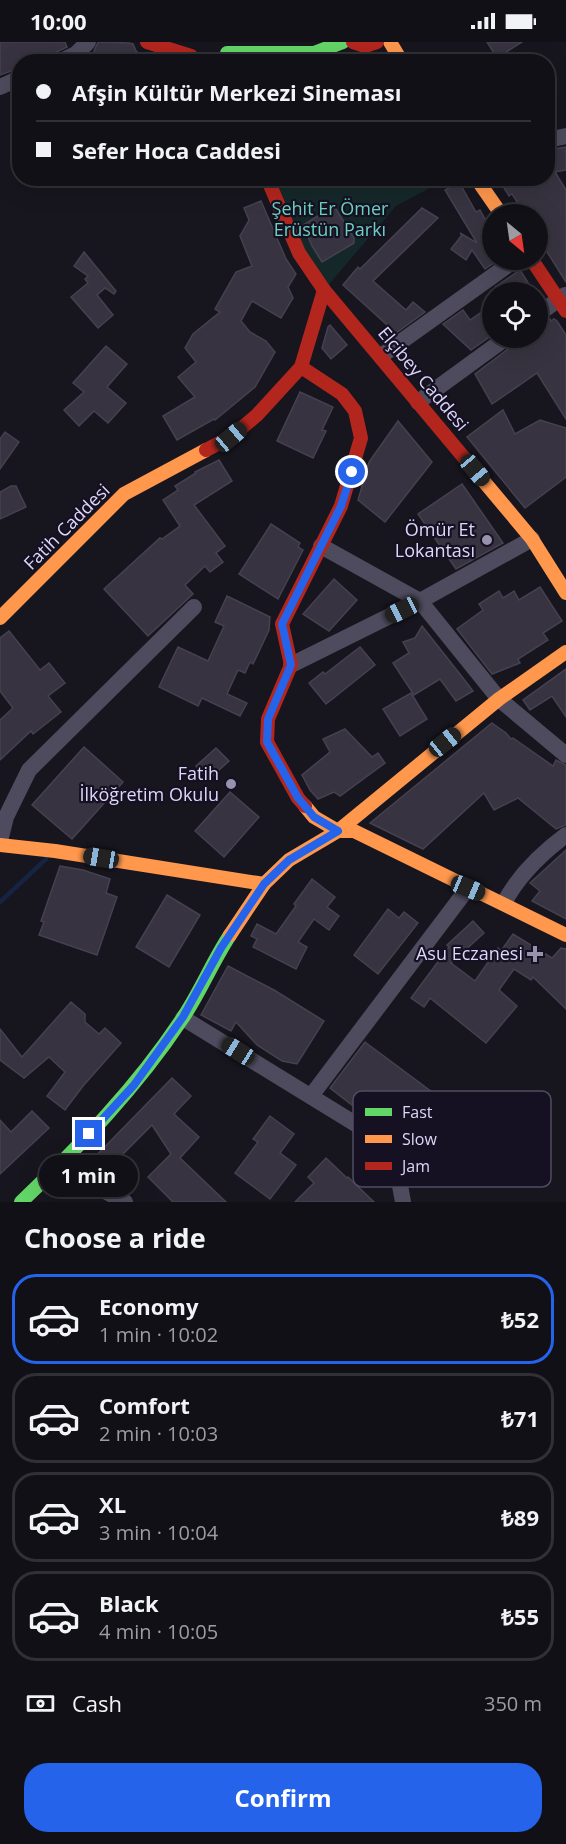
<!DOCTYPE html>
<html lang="en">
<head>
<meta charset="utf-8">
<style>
	:root { --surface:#111016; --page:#1e1e23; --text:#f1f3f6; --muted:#9c9da1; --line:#303035; --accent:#2563eb }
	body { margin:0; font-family:"Open Sans",sans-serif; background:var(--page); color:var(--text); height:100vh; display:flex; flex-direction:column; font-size:22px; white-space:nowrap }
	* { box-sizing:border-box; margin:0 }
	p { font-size:20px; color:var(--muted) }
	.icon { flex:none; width:33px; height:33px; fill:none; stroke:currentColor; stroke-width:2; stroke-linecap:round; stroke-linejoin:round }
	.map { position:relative; height:1160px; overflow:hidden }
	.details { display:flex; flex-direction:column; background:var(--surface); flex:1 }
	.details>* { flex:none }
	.top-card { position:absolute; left:12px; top:12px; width:543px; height:132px; border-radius:24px; box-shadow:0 6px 24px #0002,0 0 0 2px var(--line); display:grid; align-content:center; height:132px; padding:0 24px; background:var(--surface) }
	.needle { width:39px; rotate:151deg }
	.buttons { position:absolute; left:482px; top:162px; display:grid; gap:12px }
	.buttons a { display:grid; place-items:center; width:66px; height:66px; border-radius:50%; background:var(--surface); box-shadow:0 6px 24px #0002,0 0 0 2px var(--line); font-size:30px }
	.end { position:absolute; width:27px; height:27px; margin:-14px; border:8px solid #2563eb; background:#fff; box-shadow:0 0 0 3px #fff }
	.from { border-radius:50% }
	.bubble { position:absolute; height:42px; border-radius:21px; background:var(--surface); box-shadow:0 6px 24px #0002,0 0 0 2px var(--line); font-size:20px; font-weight:700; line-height:42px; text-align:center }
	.car { position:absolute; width:18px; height:36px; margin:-18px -9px; border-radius:8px; box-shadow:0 0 4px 2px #0007; background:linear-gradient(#222 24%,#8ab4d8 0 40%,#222 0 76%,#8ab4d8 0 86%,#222 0) }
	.top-card b { display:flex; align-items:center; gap:21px; height:57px; font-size:22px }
	.top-card b+b { border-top:2px solid var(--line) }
	.top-card i { width:15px; height:15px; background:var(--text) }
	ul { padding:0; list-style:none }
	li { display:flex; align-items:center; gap:18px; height:90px; margin:0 12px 9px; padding:0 12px; border:3px solid var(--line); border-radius:24px }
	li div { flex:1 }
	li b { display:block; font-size:22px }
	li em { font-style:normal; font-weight:700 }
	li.active { border-color:var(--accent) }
	li>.icon { width:54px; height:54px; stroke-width:1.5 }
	h2 { padding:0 24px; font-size:27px; line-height:72px }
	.pay { display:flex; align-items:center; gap:15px; height:66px; padding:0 24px; font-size:22px }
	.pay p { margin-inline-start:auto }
	.button { display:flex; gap:12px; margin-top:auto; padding:12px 24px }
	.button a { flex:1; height:69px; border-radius:24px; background:var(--accent); color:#fff; font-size:24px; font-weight:700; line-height:69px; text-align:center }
	.status { display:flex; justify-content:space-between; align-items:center; height:42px; padding:0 30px; background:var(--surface); direction:ltr }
	.status svg { height:16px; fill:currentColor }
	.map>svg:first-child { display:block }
	.green { fill:#152829 }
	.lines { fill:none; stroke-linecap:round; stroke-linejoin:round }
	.stream { stroke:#162443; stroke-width:4.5 }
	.building { fill:#373340; stroke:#454151; stroke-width:1.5 }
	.street { stroke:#4d4b5d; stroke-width:16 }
	.fast { stroke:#63d668; stroke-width:14 }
	.slow { stroke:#ff974d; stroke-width:14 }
	.jam { stroke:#b3261e; stroke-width:14 }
	.route { stroke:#2563eb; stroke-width:8 }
	.poi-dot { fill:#9893ad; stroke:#151122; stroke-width:2 }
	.labels { text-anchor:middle; stroke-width:4.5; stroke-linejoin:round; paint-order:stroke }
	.park-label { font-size:18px; fill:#6cd1bf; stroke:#151122 }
	.street-label { font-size:18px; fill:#ded7fa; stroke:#151122 }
	.poi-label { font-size:18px; fill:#ded7fa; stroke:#151122; text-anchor:end }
	.key { fill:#151122; stroke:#514c63; stroke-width:1.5 }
	.key-label { font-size:16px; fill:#ded7fa }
</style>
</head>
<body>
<div class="status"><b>10:00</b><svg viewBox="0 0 49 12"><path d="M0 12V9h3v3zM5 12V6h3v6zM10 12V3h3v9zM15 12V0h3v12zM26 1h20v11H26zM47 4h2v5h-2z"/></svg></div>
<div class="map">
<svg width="566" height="1160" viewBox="0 0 566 1160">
	<rect width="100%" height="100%" fill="#17151e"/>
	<polygon class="green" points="267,137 447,137 396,164 324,248"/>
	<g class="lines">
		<polyline class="stream" points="0,860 46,817"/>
	</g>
	<g class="building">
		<polygon points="0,0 65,0 67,5 54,11 49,19 20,20 20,26 0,33"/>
		<polygon points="98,0 129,1 133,2 136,9 142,13 161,20 92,20 94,9"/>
		<polygon points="487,0 522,0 497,16"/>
		<polygon points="566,105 566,128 555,130 566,148 566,240 537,194 537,172 525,172 512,152 509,154 498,136 548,136 548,108"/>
		<polygon points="459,140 476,170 480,168 492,190 486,193 492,202 492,218 498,218 485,227 472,208 466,218 451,207 462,193 460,191 477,201 445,148"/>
		<polygon points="261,159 286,217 296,232 288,245 293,256 281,276 252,259 241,279 250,290 266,299 275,310 255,345 215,378 214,377 177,398 163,374 195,355 178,335 196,320 185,306 193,292 220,270 215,267 236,230 252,224 240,194 249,178 244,166"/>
		<polygon points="334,164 354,196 354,201 322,220 312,204 303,183"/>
		<polygon points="422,166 438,176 373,239 406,268 413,260 425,270 396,291 343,243 358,225 360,227"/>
		<polygon points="84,210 116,249 114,252 105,246 97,253 113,273 98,286 71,255 88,241 85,237 88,234 74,224"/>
		<polygon points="520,228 534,250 498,250 495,245"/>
		<polygon points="492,263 492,293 471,308 443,282 463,268 470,278"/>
		<polygon points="550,277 551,279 554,277 557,279 566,293 566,377 537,331 492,362 475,332 512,304 516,296 537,296 537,283"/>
		<polygon points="330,283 347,303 331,317 322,306 328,285"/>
		<polygon points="106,304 127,322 107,345 126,361 108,381 94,369 79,384 64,368 84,350 73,341"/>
		<polygon points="300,350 333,365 322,388 326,389 313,416 277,399"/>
		<polygon points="503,368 515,392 540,378 566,386 566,435 525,466 467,395"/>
		<polygon points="398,379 432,420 385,480 358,458 369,420"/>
		<polygon points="5,390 19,400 0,427 0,397"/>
		<polygon points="219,418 232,439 194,463 225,504 216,511 223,520 210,530 205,524 185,543 193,552 148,594 104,547 160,496 162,497 180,484 163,458 178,448 175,444 196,431 195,430"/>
		<polygon points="462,442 503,501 456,527 418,472"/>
		<polygon points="11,444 16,444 26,465 0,477 0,450"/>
		<polygon points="271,482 300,501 298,505 303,508 278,557 239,532"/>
		<polygon points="334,537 357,558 329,589 303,572"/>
		<polygon points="540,545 562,579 543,591 548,598 518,617 520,621 492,632 457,587 483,568 479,562 499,549 503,556 514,549 519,558"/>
		<polygon points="227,554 270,575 269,588 253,622 250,620 245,631 238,628 227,652 247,661 240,674 202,656 198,664 159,645 178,605 208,619 224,584 215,580"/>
		<polygon points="422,584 463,636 473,649 456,659 440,637 414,653 393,621 409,611 403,600 415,596"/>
		<polygon points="9,589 40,628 49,621 65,641 48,654 61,670 33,692 31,689 0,718 0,678 13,666 0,649 0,596"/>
		<polygon points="360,605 375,623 326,662 309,641 323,630 325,632"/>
		<polygon points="566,627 566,675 552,654 530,668 523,658"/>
		<polygon points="411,651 427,677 400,694 383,667"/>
		<polygon points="492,681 506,691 511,697 513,696 553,724 556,718 566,723 566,783 556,787 518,756 494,768 484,751 423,807 370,781"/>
		<polygon points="345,687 372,715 378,711 385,721 340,754 334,750 318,757 310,748 302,733 330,710 323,697"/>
		<polygon points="84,705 123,740 72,797 32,763"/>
		<polygon points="216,706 229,719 208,738 196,724"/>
		<polygon points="230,750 259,775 224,815 195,789"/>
		<polygon points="566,808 566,877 532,859 540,849 530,841"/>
		<polygon points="60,824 83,828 110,837 106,851 117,855 97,913 39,893 44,880 41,879"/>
		<polygon points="312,837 335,855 327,865 339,874 329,888 314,877 298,900 307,905 296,927 253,905 257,897 251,894 257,882 276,892 296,864 294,862"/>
		<polygon points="167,853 200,873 169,925 136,905"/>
		<polygon points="388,867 399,876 404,870 418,881 378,932 354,913"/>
		<polygon points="473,879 484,891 451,921 475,939 498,906 501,909 513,892 552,916 561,906 566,907 566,967 533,935 531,938 514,927 499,948 517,964 486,1001 430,956 424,965 411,956 449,905 447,903"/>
		<polygon points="228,924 274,948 324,979 297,1022 282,1019 257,1003 236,980 231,989 201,973"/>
		<polygon points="71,960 85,972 85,980 99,992 105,986 121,1001 83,1044 65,1068 47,1054 65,1030 49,1015 24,1036 0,1018 0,987 22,1015"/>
		<polygon points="365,1000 444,1059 409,1106 398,1096 383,1087 330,1046"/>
		<polygon points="172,1036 191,1054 174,1072 199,1095 180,1116 226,1160 173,1160 148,1135 171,1112 152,1083 100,1135 84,1126"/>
		<polygon points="32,1069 49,1086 0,1132 0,1078 11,1090"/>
		<polygon points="270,1074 294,1092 280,1111 296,1123 270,1157 235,1131 258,1100 253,1097"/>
		<polygon points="326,1116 347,1136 348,1135 374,1160 295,1160 314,1141 308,1135"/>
	</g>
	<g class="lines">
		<g class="street">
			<polyline points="59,20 76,12 88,0"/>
			<polyline points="0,45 20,36"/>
			<polyline points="548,98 566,94"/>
			<polyline points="537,273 565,253"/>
			<polyline points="381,314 515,218"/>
			<polyline points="418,360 506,296"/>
			<polyline points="321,504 420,559 499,657 566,713"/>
			<polyline points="291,623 420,559 532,497"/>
			<polyline points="0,799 6,775 29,728 194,565"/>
			<path d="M504,861C518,834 542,811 566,793"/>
			<polyline points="183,976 393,1105 403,1160"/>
			<polyline points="311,1054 468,846"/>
			<polyline points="59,1124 125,1160"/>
		</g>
		<g class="fast">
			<polyline points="227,11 314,11 343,0"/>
			<path d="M21,1160C80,1104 137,1045 182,977C200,951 212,920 230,893"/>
		</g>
		<g class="slow">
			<polyline points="390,0 402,20"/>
			<polyline points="476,136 501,172"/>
			<polyline points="476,430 532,497 566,551"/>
			<polyline points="0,576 124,452 206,408"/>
			<polyline points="305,764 314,775 338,789 354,789 566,893"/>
			<polyline points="0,803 55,809 264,842"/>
			<polyline points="230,893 264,842 289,818 338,789 499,657 566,610"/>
		</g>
		<g class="jam">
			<polyline points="147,0 191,14"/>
			<polyline points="353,0 365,4 377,0"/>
			<polyline points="267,136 299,211 324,248 476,430"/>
			<polyline points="532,218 566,269"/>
			<polyline points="301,325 342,352 355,369 361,396 341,464 282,582 291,623 268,677 267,700 298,756 305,764"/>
			<polyline points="206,408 231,395 257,373 301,325 324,248"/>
		</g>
	</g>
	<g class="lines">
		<polyline class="route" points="89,1092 134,1043 183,975 221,906 264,842 289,818 338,789 314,775 298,756 267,700 268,677 291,623 282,582 341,464 352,430"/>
	</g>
	<g class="poi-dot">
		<circle cx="487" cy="498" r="6"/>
		<circle cx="231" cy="742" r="6"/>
		<path d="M532 903h6v6h6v6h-6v6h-6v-6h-6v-6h6z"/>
	</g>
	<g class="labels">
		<g class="park-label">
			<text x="330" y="173">Şehit Er Ömer<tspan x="330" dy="21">Erüstün Parkı</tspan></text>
		</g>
		<g class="street-label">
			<text transform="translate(423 337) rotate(50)" y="6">Elçibey Caddesi</text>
			<text transform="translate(67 485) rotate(-45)" y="6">Fatih Caddesi</text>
		</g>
		<g class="poi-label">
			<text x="475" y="494">Ömür Et<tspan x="475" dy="21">Lokantası</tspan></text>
			<text x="219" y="738">Fatih<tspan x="219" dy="21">İlköğretim Okulu</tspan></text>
			<text x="523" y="918">Asu Eczanesi</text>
		</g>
	</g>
	<rect x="353" y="1049" width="198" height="96" rx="9" class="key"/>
	<rect x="365" y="1066" width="27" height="8" fill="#63d668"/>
	<rect x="365" y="1093" width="27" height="8" fill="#ff974d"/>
	<rect x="365" y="1120" width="27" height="8" fill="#b3261e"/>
	<g class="key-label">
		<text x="402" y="1076">Fast</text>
		<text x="402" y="1103">Slow</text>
		<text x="402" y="1130">Jam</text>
	</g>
</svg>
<div class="buttons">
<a><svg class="needle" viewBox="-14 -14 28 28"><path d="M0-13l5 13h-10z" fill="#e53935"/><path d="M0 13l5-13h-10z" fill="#9c9da1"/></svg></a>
<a><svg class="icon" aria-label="locate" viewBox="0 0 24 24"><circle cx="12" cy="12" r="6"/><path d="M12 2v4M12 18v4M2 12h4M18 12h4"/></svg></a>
</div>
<i class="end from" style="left:352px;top:430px"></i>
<i class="end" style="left:89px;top:1092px"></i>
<div class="bubble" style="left:39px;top:1113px;width:99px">1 min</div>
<i class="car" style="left:231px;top:395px;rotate:50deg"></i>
<i class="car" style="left:475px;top:428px;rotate:140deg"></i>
<i class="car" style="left:402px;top:568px;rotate:244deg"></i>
<i class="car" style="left:445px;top:700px;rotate:51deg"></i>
<i class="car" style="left:101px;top:816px;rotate:279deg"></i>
<i class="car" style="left:468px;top:846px;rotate:113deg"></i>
<i class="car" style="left:238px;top:1009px;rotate:302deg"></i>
<div class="top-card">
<b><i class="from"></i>Afşin Kültür Merkezi Sineması</b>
<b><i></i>Sefer Hoca Caddesi</b>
</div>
</div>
<section class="details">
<h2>Choose a ride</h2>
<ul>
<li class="active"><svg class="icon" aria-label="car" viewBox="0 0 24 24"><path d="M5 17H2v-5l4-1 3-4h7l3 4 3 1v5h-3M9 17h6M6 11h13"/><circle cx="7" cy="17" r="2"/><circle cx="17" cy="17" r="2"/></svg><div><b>Economy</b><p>1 min · 10:02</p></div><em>₺52</em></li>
<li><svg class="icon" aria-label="car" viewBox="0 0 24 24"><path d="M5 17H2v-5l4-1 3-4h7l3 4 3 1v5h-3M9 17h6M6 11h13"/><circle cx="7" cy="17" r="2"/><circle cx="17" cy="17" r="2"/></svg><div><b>Comfort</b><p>2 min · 10:03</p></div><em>₺71</em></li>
<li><svg class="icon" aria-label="car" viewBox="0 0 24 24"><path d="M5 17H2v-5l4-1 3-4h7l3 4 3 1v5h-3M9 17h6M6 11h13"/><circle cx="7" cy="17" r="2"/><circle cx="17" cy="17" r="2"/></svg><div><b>XL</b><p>3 min · 10:04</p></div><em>₺89</em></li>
<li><svg class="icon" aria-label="car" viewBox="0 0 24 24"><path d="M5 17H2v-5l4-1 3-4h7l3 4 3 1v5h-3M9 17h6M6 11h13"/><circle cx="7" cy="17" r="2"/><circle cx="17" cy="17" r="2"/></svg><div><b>Black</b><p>4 min · 10:05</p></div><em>₺55</em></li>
</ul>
<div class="pay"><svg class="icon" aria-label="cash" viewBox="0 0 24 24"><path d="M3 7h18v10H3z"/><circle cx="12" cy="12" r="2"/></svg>Cash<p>350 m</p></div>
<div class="button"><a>Confirm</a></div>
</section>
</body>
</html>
